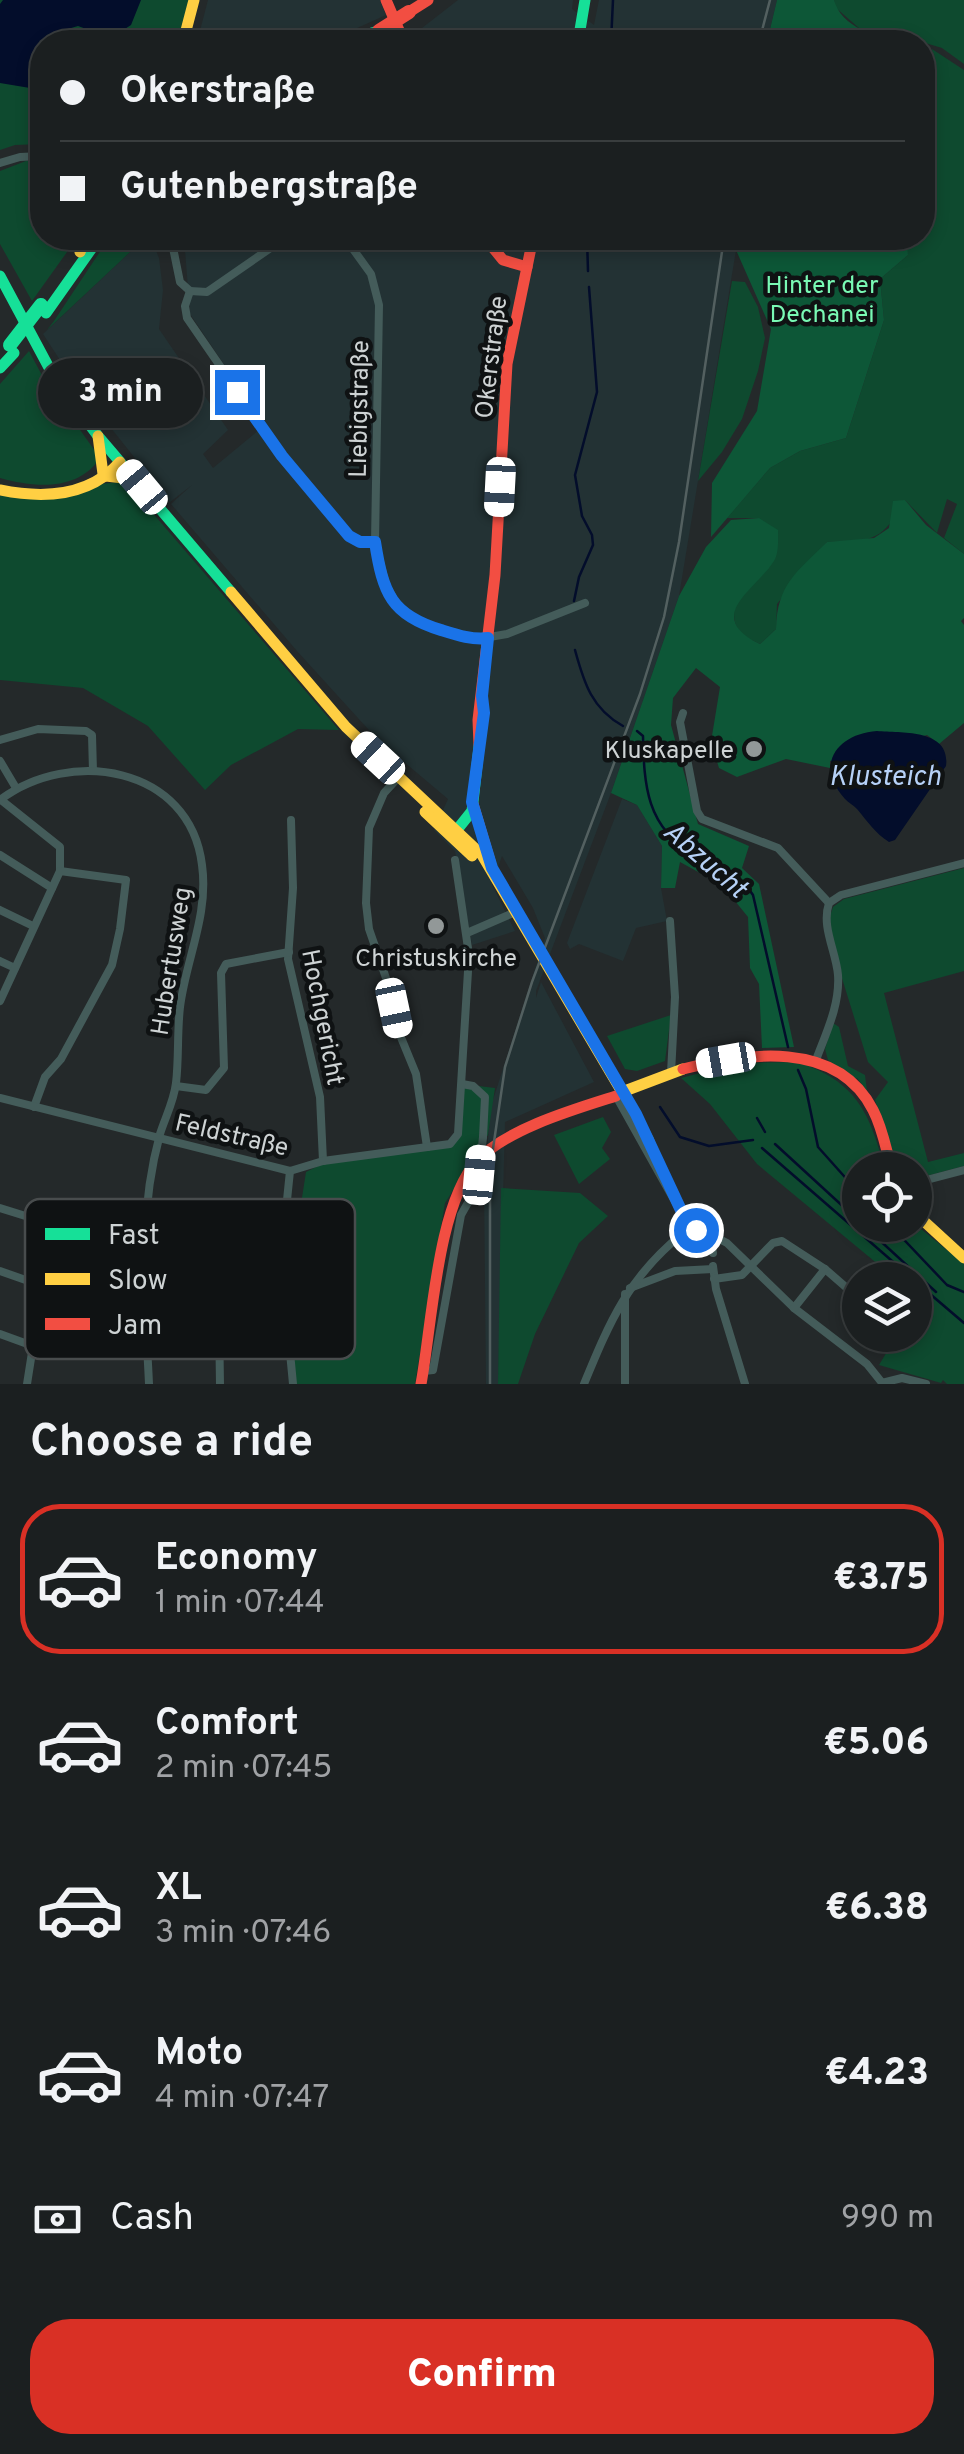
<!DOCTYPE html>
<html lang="en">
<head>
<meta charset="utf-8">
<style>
	:root { --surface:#1b1f20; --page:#242729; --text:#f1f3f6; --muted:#a0a2a5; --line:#393d3e; --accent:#d93025 }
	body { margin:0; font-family:Overpass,sans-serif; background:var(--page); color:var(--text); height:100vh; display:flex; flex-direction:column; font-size:38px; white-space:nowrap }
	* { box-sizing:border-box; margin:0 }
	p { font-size:32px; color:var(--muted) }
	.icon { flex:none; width:55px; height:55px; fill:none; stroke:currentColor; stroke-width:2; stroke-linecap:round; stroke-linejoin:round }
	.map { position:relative; height:1384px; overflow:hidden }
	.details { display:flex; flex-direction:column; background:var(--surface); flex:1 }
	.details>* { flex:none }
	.top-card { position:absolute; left:30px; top:30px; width:905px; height:220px; border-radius:40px; box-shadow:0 5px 15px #0003,0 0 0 2px var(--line); display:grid; align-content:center; height:220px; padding:0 30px; background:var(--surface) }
	.buttons { position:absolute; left:842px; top:1152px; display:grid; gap:20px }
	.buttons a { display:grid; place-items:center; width:90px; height:90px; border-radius:50%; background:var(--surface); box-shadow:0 5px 15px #0003,0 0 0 2px var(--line); font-size:50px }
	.end { position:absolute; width:45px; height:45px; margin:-22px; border:12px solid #1a73e8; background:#fff; box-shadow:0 0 0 5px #fff }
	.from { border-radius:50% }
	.bubble { position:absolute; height:70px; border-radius:35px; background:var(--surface); box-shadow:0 5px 15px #0003,0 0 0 2px var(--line); font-size:32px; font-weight:800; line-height:70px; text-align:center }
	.car { position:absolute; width:30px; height:60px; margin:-30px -15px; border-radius:12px; box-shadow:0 0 8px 2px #0007; background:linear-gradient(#fff 24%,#345 0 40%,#fff 0 76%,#345 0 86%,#fff 0) }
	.top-card b { display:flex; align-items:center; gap:35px; height:95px; font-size:38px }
	.top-card b+b { border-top:2px solid var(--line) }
	.top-card i { width:25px; height:25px; background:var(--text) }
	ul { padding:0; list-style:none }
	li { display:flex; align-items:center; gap:30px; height:150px; margin:0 20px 15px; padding:0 10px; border:5px solid transparent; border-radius:40px }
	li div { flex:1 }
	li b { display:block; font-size:38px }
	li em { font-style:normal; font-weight:800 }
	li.active { border-color:var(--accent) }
	li>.icon { width:90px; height:90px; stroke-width:1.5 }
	h2 { padding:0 30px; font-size:45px; line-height:120px }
	.pay { display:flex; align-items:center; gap:25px; height:110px; padding:0 30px; font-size:38px }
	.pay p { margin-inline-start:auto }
	.cta { display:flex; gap:20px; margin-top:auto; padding:20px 30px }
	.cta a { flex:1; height:115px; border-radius:40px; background:var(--accent); color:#fff; font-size:40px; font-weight:800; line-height:115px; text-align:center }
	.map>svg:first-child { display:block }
	.built { fill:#233234 }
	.green { fill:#0e4a2f }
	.forest { fill:#0d5737 }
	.water { fill:#030d2b }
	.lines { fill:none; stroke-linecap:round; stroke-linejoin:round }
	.stream { stroke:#030d2b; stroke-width:2.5 }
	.street { stroke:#445c5a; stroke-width:8 }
	.fast { stroke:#16e098; stroke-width:11 }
	.slow { stroke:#ffcf43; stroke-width:11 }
	.jam { stroke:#f24e42; stroke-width:11 }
	.rail { stroke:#536060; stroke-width:2.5 }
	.street-bridge { stroke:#445c5a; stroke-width:8 }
	.fast-bridge { stroke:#16e098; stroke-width:14 }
	.jam-bridge { stroke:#f24e42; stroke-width:14 }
	.route { stroke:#1a73e8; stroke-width:12 }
	.poi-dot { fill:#929898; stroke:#0f1213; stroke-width:4 }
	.labels { text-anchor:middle; stroke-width:9; stroke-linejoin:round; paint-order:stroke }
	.park-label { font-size:25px; fill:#79f9b4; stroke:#0f1213 }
	.street-label { font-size:25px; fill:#ced3d4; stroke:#0f1213 }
	.poi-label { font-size:25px; fill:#ced3d4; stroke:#0f1213; text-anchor:end }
	.water-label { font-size:28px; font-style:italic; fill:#b6d1f7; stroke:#0f1213 }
	.key { fill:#0f1213; stroke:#484c4d; stroke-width:2.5 }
	.key-label { font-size:28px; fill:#ced3d4 }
</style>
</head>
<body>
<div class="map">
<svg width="964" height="1384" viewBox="0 0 964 1384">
	<rect width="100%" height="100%" fill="#24292a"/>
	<g class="built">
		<polygon points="208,0 380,0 386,15 335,38 313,42 197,42"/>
		<polygon points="458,0 573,0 572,9 594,25 599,0 777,0 767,42 404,42"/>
		<polygon points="145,238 151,238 159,258 163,290 159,329 228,430 203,454 213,468 265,425 190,314 185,250 179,238 738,238 679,596 611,793 536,991 536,998 541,982 594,1082 505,1122 498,1384 486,1384 484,1183 491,1106 545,938 533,908 502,856 492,885 515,931 472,945 455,851 434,830 448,799 378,740 297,651 171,504 192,485 170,502 75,383 43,334"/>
		<polygon points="622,799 637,805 662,846 661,888 667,921 636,928 623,961 579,944 570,949 567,943"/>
	</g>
	<g class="green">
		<polygon points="0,0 189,0 177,42 42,42 42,144 15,145 0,150"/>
		<polygon points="834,0 964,0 964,64 942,48 922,42 867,35 835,7"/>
		<path d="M932,49L964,70V554L944,538L957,504L947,499L937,533L905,500C881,542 874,541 827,542L777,604L776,629L760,644C750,639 741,636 736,625C727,606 752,541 759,518H727L770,468L800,451L846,438L884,320L880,279L908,255L907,238H922L923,80L934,77Z"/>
		<polygon points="26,161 42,161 42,238 77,238 32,301 0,244 0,171"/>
		<polygon points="109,238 145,238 47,330 54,321"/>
		<polygon points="732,281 745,282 758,307 765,338 758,371 742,419 722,452 698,481"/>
		<path d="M29,351L44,379L100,458C78,491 36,488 0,478V384Z"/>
		<polygon points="118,482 132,489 339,730 298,729 231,765 205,790 148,726 83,688 0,680 0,496"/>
		<polygon points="964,868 964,971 884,993 928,1162 964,1153 964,1166 915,1179 915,1170 898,1170 875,1100 888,1082 868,1062 841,975 829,919 833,907 844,899"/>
		<polygon points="671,1015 665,1061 637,1071 625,1069 607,1036"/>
		<polygon points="833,1023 839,1027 848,1066 865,1075 867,1091 857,1078 854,1080 828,1060 825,1049"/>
		<path d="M798,1062C857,1082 870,1113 885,1170H860V1225L915,1224L964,1264V1384H947L943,1380L941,1383L879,1365L897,1335H915V1280H897L757,1164L710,1104L681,1078L738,1063Z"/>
		<polygon points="462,1084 495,1088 488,1135 445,1203 415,1384 295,1384 292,1262 306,1172 330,1160 450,1144 457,1139"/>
		<polygon points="603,1117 611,1132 602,1148 610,1159 579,1184 554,1135"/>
		<polygon points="501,1188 580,1193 608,1216 579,1243 535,1334 518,1384 498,1384"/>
	</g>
	<g class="forest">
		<path d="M777,0H834C841,27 876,37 900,42H767Z"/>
		<polygon points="738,238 907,238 908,255 880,279 884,320 846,438 800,451 770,468 711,537 712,483 757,411 771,329 736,250"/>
		<path d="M905,500L926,525L964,554V618L961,621L964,625V723L939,744L927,735L830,761V768L786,759L737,777L719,768L711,742L720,687L696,668L673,698L671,725L698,824L749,846L742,868L759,884L794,1047L762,1048L759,984L750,968L748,917L722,885L680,862L675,888H661L662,846L637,805L611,793L679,596L706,547L731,520L759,518L778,530C778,540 779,553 774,561C755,591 703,616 760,644L776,629C777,584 797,572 827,542L874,538L889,528L893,501Z"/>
	</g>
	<g class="water">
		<polygon points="3,0 141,0 131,25 111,38 78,26 47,35 36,55 42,64 42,90 0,83 0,4"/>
		<path d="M877,731C902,733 951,729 946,766L895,840L889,842C875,833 868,822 857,809C853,805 849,803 845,799C814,765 837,734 877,731Z"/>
	</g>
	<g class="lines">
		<g class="stream">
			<polyline points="611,42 613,0"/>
			<polyline points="587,238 588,271"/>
			<polyline points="574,601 579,577 593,545 592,535 582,516 575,475 597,392 589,287"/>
			<path d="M575,650C584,683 592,709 623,726"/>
			<path d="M637,731L643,736C644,784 646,829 695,854C717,865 739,873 753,895L788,1047"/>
			<polyline points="798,1070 806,1089 818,1147 860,1194"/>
			<polyline points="660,1107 680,1137 709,1146 753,1140"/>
			<polyline points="757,1118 765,1132"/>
			<polyline points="775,1144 860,1222"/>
			<polyline points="762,1148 914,1280"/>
			<polyline points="863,1225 936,1292"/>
			<polyline points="890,1225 947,1285 964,1292"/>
			<polyline points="916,1282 964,1323"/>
		</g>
		<g class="street">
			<polyline points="0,163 20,157 42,156"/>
			<polyline points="171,238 180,282 190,291"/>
			<polyline points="345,238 371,274 379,305 375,542 386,585 399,608 420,623 478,639 507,634 585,603"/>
			<polyline points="190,291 185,306 187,318 282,456 349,536 360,542 375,542"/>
			<polyline points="190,291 207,292 285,238"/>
			<polyline points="683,713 680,722 697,811 702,819 778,848 829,903"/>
			<polyline points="0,740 38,729 86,731 92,735 93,771"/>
			<polyline points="0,761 16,788"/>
			<polyline points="396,780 384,793 369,828 366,903 369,929 386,978 400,1035 416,1074 427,1147"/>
			<path d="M0,800C70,747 190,766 202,865C209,915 186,959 180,1007C177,1033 179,1058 176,1083C174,1101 165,1118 160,1134C151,1167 146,1205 145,1239C142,1287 147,1336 149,1384"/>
			<polyline points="1,800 60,847 60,871"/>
			<polyline points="291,820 293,888 288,959 320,1097 323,1161"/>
			<polyline points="0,855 52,888"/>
			<polyline points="0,910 33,926"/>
			<polyline points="670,921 675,997 671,1073"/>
			<polyline points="467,933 513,913"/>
			<polyline points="0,961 15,968"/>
			<polyline points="0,1001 60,871 126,880 120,929 112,965 61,1059 45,1077 34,1107"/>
			<path d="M816,1060C826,1033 840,1005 838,975C836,951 821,927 829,903L841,895L964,863"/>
			<polyline points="462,1084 473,1086 485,1097 483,1137"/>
			<polyline points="176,1086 206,1090 224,1068 221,973 226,964 289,952"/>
			<polyline points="624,1094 650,1139 657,1159"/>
			<polyline points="616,1096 687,1223 694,1226 694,1234"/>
			<polyline points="0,1098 290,1171 323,1161 450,1144 458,1134 469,955 455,860"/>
			<polyline points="290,1171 281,1258 293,1384"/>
			<polyline points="915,1183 964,1170"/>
			<polyline points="0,1208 109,1242 144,1241"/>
			<polyline points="694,1226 727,1243 794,1308 867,1364 883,1384"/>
			<polyline points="146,1229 218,1251 281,1258"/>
			<path d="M691,1237L694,1234C705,1238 712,1241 713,1253"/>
			<polyline points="218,1251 220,1384"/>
			<polyline points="713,1266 716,1289 745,1384"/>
			<polyline points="0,1271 37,1284"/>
			<polyline points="714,1279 742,1275 773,1243 782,1241 825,1269 848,1289"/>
			<polyline points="630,1288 675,1271 713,1269"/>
			<polyline points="794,1308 825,1269"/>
			<polyline points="0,1334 33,1346"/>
			<polyline points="424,1371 433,1370 461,1215 478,1185 479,1175"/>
			<polyline points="882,1383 902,1378 926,1384"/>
			<polyline points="27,1384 33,1346 40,1220"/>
			<path d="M584,1384C610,1321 628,1278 682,1234V1227L687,1223"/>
			<polyline points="625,1384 625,1294"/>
		</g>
		<g class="fast">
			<polyline points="340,42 379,31"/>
			<polyline points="578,42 585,0"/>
			<polyline points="0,276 54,377 98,436 231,592"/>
			<polyline points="46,313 99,238"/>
			<polyline points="0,368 14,353"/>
			<polyline points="452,836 472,811 480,738"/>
		</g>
		<g class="slow">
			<polyline points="183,42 194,0"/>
			<polyline points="80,252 86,238"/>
			<polyline points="98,436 103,474"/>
			<polyline points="106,476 123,478 142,487"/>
			<path d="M0,490C44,499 89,497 120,462"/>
			<polyline points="231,592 346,727 482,855 622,1092 683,1069"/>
			<polyline points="425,812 472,856"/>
			<polyline points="915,1213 964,1258"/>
		</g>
		<g class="jam">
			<polyline points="386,0 404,42"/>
			<polyline points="409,12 428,0"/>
			<polyline points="485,238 503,260 527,267"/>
			<polyline points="479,745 478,720 495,575 507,364 533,238"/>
			<polyline points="473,804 490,861"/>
			<path d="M683,1069C746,1053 837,1039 873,1110C883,1129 886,1150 892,1170"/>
			<path d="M421,1384C432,1325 437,1205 477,1161C506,1129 575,1109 616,1096"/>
		</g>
		<g class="rail">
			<polyline points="759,42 770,0"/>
			<polyline points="490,1384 490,1169 505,1067 532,982 640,694 664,617 679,542 724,238"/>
		</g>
		<polyline class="street-bridge" points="479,1175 483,1137"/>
		<polyline class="fast-bridge" points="10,345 41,305"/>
		<polyline class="jam-bridge" points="379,31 409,12"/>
	</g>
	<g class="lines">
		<path class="route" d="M237,392L282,456L349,536L360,542H375C383,593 391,615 441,630C457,635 472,640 488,638L482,696L484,713L472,802L492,868L636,1114L687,1223L693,1224L696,1230"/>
	</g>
	<g class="poi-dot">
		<circle cx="754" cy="749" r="10"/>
		<circle cx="436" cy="926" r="10"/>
	</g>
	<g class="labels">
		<g class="park-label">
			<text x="822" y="293">Hinter der<tspan x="822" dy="29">Dechanei</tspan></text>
		</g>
		<g class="street-label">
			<text transform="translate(490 357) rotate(-83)" y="9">Okerstraße</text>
			<text transform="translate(358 409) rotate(-89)" y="9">Liebigstraße</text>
			<text transform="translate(170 961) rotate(-81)" y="9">Hubertusweg</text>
			<text transform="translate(324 1017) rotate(79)" y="9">Hochgericht</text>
			<text transform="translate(232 1134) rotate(13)" y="9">Feldstraße</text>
		</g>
		<g class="poi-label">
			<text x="734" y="758">Kluskapelle</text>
			<text x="436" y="966" text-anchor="middle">Christuskirche</text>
		</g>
		<g class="water-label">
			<text x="885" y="785">Klusteich</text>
			<text transform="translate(706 859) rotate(41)" y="10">Abzucht</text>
		</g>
	</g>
	<rect x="25" y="1199" width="330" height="160" rx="15" class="key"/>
	<rect x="45" y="1228" width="45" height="12" fill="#16e098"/>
	<rect x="45" y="1273" width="45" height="12" fill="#ffcf43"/>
	<rect x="45" y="1318" width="45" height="12" fill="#f24e42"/>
	<g class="key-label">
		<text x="108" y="1244">Fast</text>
		<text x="108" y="1289">Slow</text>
		<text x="108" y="1334">Jam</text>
	</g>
</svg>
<div class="buttons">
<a><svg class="icon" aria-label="locate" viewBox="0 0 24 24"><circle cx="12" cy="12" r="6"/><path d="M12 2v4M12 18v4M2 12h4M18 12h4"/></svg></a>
<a><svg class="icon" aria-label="layers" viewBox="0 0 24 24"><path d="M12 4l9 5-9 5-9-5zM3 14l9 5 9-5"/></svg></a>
</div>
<i class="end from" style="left:696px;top:1230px"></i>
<i class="end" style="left:237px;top:392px"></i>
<div class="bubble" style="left:38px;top:358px;width:165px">3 min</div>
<i class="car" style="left:142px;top:487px;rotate:320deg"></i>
<i class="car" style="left:500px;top:487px;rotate:183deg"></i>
<i class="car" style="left:378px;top:758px;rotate:313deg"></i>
<i class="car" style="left:394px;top:1008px;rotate:168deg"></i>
<i class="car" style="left:726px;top:1060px;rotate:260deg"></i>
<i class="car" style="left:479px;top:1175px;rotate:5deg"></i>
<div class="top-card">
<b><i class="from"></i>Okerstraße</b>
<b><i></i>Gutenbergstraße</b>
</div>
</div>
<section class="details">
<h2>Choose a ride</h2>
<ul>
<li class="active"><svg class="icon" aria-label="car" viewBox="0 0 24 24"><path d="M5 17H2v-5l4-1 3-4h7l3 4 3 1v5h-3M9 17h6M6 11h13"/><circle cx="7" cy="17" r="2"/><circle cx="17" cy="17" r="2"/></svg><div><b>Economy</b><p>1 min · 07:44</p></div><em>€3.75</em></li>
<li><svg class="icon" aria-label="car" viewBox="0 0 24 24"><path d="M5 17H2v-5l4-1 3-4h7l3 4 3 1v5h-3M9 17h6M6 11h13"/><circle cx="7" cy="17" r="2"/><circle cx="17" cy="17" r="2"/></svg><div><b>Comfort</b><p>2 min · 07:45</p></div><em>€5.06</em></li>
<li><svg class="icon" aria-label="car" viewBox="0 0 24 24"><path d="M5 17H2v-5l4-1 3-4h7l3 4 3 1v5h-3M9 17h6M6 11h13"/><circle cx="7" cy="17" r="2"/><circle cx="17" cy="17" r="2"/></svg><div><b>XL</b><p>3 min · 07:46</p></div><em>€6.38</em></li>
<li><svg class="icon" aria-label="car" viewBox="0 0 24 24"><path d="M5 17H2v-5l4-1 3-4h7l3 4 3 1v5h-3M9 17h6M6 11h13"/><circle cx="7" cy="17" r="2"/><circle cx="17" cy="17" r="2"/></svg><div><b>Moto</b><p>4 min · 07:47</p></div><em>€4.23</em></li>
</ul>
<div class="pay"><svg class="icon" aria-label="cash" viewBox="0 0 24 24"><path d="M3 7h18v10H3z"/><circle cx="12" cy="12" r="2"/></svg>Cash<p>990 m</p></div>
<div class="cta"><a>Confirm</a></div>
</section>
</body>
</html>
